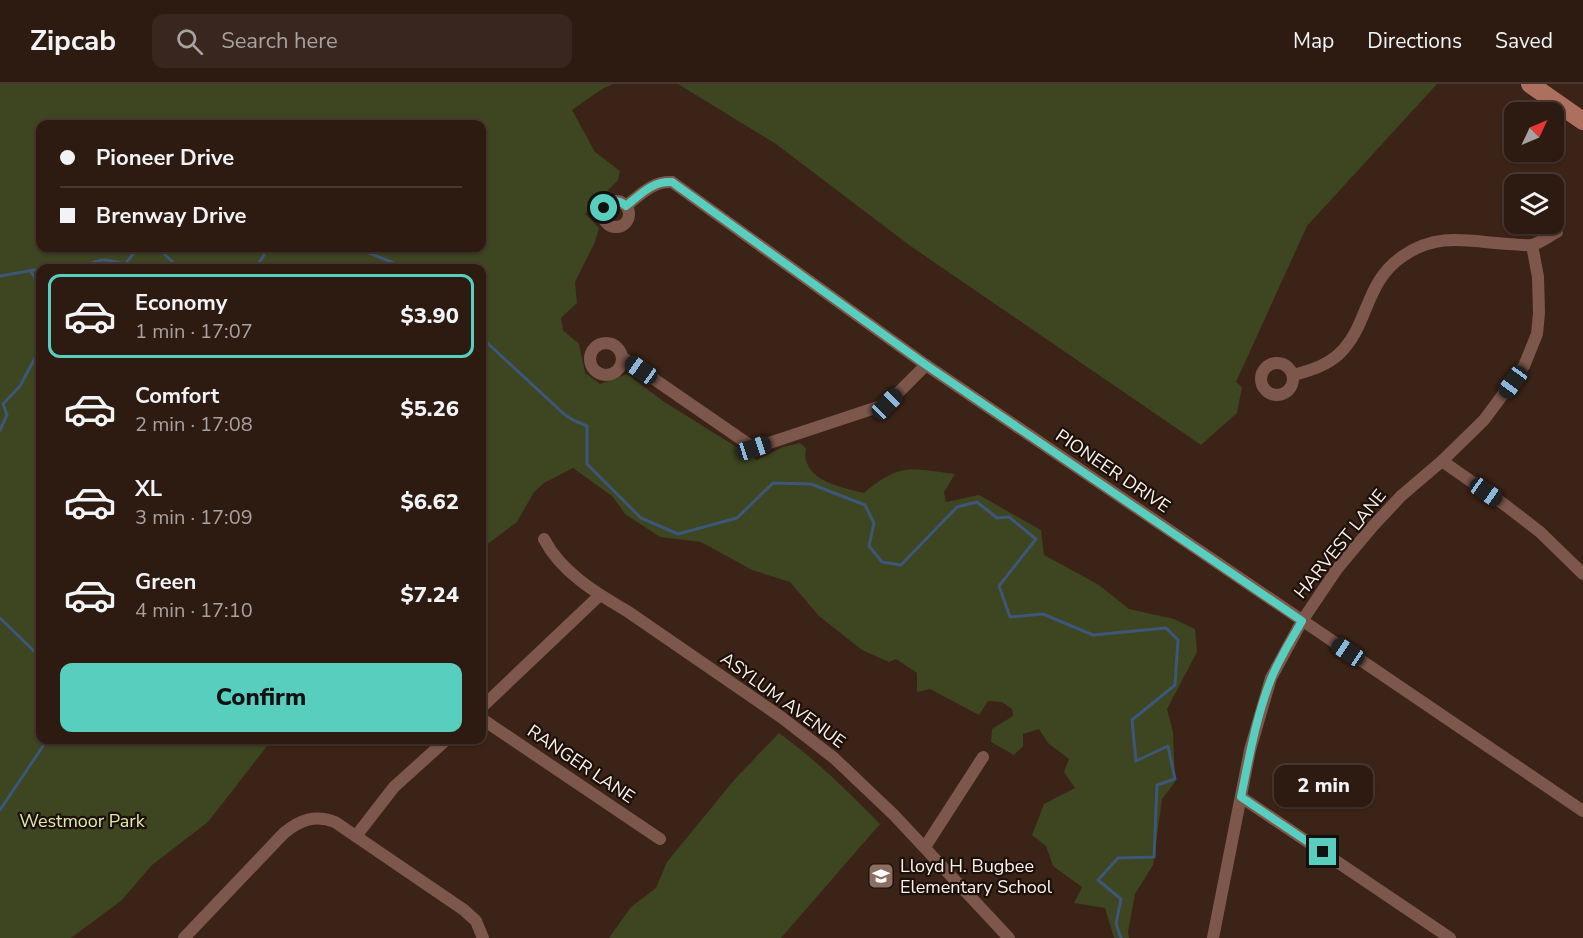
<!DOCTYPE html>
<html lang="en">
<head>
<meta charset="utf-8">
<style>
	:root { --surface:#2d1a11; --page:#39271f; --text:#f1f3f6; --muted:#a7a19f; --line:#483831; --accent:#58cebf }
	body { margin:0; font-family:"Nunito Sans",sans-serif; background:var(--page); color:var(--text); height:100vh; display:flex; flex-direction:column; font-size:22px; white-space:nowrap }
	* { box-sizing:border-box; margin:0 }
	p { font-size:20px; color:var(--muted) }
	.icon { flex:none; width:33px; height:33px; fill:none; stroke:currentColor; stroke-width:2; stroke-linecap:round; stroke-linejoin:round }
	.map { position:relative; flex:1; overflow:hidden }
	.drawer { position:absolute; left:36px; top:180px; width:450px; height:480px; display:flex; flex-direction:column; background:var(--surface); border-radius:12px; box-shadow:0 2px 4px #0004,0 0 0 2px var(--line) }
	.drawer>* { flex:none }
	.hud { position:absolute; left:36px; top:36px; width:450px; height:132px; border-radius:12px; box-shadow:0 2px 4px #0004,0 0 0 2px var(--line); display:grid; align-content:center; height:132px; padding:0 24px; background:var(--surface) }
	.needle { width:39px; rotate:46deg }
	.tools { position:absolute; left:1504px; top:18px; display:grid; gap:12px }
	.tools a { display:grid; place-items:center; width:60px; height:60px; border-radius:12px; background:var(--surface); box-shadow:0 2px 4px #0004,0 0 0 2px var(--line); font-size:30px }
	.end { position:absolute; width:27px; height:27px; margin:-14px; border:8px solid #58cebf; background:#111; box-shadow:0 0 0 3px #111 }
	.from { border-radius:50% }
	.bubble { position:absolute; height:42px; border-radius:12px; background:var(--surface); box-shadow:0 2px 4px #0004,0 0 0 2px var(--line); font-size:20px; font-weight:800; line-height:42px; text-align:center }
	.car { position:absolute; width:18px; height:36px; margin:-18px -9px; border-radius:8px; box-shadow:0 0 4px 2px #0007; background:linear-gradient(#222 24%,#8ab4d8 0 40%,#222 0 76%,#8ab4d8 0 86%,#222 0) }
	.hud b { display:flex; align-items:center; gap:21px; height:57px; font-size:22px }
	.hud b+b { border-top:2px solid var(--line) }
	.hud i { width:15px; height:15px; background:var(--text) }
	ul { padding:10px 0 0; list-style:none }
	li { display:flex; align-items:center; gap:18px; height:84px; margin:0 12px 9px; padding:0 12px; border:3px solid transparent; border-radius:12px }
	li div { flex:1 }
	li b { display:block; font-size:22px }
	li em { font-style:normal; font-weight:800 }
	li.on { border-color:var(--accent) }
	li>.icon { width:54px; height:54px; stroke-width:1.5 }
	.action { display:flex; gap:12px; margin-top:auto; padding:12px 24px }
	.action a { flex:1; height:69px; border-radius:12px; background:var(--accent); color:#111; font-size:24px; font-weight:800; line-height:69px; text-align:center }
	header { display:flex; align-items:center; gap:36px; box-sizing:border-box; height:84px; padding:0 30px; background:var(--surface); border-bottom:2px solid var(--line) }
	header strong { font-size:28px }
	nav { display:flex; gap:33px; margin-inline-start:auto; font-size:21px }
	.search { width:420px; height:54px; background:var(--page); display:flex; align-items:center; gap:15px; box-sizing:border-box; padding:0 21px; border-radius:12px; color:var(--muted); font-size:22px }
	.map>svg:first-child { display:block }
	.green { fill:#3d4521; fill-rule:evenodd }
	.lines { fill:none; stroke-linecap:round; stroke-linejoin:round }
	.stream { stroke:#3e5677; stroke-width:3 }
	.street { stroke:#7e574c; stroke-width:12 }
	.secondary { stroke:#ad705e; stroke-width:18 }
	.route { stroke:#58cebf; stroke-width:8 }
	.labels { text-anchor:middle; stroke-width:4.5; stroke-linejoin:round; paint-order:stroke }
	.street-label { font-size:18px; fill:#fff1eb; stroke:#1b100a }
	.park-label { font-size:18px; fill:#ddeda8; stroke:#1b100a }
	.poi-label { font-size:18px; fill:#fff1eb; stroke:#1b100a; text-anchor:start }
</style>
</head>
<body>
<header>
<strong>Zipcab</strong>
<div class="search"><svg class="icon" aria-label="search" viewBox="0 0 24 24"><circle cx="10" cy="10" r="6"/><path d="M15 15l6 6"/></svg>Search here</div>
<nav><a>Map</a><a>Directions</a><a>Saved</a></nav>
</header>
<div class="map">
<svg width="1583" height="854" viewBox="0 0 1583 854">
	<rect width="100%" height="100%" fill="#3c2317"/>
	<g class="green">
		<path d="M0,0H613L602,5L572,26L595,68L620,87L618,96L585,130L599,144L595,158L575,198L577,219L561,234L563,246L579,260L585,289L600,300L627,290L663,317L757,376L783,363L800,359L806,364C800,396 840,403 864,409C901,378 910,385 955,390L944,408L946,418L979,411L1041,446L1044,471L1099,501L1129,525L1174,535L1195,545L1197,568L1167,625L1173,648L1175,698L1162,715L1153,781L1135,810L1128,848L1129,854H1114L1105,824L1074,819L1082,803L1053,782L1046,762L1032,751L1044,720L1075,704L1064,688L1069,675L1048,659L1039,645L1023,650V662L1014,671L991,658L992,645L1013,632L1012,625L1002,618L988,617L979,631L930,605L917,608V589L896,575L889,578L862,566L819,532L790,498L752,486L701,458L660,453L625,430L612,412L573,384L544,399L534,408L517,438L482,464V184H40V656H281L271,657L208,738L152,781L122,816L71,854H0ZM40,40H482V164H40Z"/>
		<polygon points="678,0 1437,0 1307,142 1236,298 1242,303 1237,329 1201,361 909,161 776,60"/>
		<path d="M779,649C816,676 848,707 880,740L781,854H609L631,823L656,804L667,778L734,696Z"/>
	</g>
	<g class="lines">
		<g class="stream">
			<polyline points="158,164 179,184"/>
			<polyline points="357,164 406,184"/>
			<polyline points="41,184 47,184"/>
			<path d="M83,184C100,173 106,175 125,180L138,164"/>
			<polyline points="194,184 208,182 212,184"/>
			<polyline points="256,184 264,171 264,164"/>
			<polyline points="31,188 40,201"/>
			<polyline points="0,192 40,185"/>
			<polyline points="482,254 564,330 573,336 587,342 587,380 641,434 678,450 737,434 773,399 811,400 865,421 874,439 869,462 882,478 901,481 957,423 977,418 997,434 1009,433 1036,455 999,502 1010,533 1043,530 1093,551 1166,544 1178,556 1175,601 1132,636 1136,677 1168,662 1175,695 1157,701 1154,773 1118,774 1098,796 1121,815 1116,840 1121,854"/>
			<polyline points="0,346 7,331 3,320 20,302 40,265"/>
			<polyline points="0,534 38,571 40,579"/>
			<polyline points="0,726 47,656"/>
		</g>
		<g class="street">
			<circle cx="616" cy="130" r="13"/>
			<path d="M626,122C641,110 653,97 672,98L926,281L1583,727"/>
			<circle cx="606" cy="275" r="16"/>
			<polyline points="622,273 754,364 887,320 926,281"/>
			<circle cx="1277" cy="295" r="16"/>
			<path d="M1294,291C1310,286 1326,282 1339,270C1369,242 1364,198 1403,172C1439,147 1470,158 1509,160C1516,160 1525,162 1532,161C1540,159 1549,152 1557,148"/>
			<polyline points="1442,377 1505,421 1540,448 1583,490"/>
			<path d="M544,455C561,488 596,509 627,527L781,633L834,674L894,731L1009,854"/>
			<polyline points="482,623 600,511"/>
			<polyline points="482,635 660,755"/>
			<polyline points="1241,713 1450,854"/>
			<polyline points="356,752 394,703 446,656"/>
			<polyline points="925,763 983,673"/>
			<path d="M184,854L284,749C300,736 315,730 335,738L464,826L476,837L483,854"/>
			<polyline points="1213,854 1250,666 1271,594 1302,537 1337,485 1373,442 1401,412 1442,377 1484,336 1524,282 1537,250 1539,229 1538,193 1532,161"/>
		</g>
		<polyline class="secondary" points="1530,0 1583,37"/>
	</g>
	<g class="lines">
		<path class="route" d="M604,124C610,116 619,115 626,122C641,110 652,97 672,98L926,281L1302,537C1291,556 1279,575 1271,595C1256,633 1249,674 1241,713L1323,768"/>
	</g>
	<defs>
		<g id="school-square" transform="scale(1.35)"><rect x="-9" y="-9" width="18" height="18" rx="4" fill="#8d6e63" stroke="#1b100a"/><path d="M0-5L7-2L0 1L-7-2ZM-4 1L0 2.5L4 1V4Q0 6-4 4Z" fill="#fff"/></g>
	</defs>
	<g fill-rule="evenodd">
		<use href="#school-square" x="881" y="792"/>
	</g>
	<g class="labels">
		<g class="street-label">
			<text transform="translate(1113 387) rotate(34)" y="6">PIONEER DRIVE</text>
			<text transform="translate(1340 460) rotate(-51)" y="6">HARVEST LANE</text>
			<text transform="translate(783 616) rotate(36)" y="6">ASYLUM AVENUE</text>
			<text transform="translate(581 680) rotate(34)" y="6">RANGER LANE</text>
		</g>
		<g class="park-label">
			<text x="82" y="743">Westmoor Park</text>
		</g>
		<g class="poi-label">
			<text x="900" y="788">Lloyd H. Bugbee<tspan x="900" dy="21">Elementary School</tspan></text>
		</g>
	</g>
</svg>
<div class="tools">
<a><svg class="needle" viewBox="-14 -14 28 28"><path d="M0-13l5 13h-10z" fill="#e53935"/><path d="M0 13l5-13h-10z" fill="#a7a19f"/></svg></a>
<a><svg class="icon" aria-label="layers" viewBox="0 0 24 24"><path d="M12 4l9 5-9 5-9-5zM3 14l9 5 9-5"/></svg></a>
</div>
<i class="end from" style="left:604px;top:124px"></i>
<i class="end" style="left:1323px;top:768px"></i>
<div class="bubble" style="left:1274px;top:681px;width:99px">2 min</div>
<i class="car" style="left:641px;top:286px;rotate:305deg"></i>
<i class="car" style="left:1513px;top:298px;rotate:216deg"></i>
<i class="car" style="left:887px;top:320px;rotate:45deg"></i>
<i class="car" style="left:754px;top:364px;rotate:72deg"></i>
<i class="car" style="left:1486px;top:408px;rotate:125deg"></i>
<i class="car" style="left:1348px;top:568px;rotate:304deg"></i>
<div class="hud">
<b><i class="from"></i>Pioneer Drive</b>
<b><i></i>Brenway Drive</b>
</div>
<section class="drawer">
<ul>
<li class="on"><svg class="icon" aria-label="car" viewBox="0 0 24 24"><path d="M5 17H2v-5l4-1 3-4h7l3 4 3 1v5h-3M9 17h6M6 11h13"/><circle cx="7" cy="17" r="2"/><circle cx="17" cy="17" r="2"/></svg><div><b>Economy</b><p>1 min · 17:07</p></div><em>$3.90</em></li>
<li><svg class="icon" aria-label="car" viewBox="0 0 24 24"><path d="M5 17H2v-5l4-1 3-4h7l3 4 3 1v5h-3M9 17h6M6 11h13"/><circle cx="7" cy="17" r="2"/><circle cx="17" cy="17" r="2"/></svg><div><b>Comfort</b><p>2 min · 17:08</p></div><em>$5.26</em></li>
<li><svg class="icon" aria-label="car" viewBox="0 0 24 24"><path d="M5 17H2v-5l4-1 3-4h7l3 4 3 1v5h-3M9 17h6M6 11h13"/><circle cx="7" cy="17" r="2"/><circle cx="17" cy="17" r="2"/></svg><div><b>XL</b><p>3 min · 17:09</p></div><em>$6.62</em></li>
<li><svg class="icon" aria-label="car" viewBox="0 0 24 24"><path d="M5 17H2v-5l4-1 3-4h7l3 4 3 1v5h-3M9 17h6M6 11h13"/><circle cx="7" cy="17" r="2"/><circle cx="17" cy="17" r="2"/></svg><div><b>Green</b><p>4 min · 17:10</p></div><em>$7.24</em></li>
</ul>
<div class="action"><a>Confirm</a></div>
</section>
</div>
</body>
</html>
